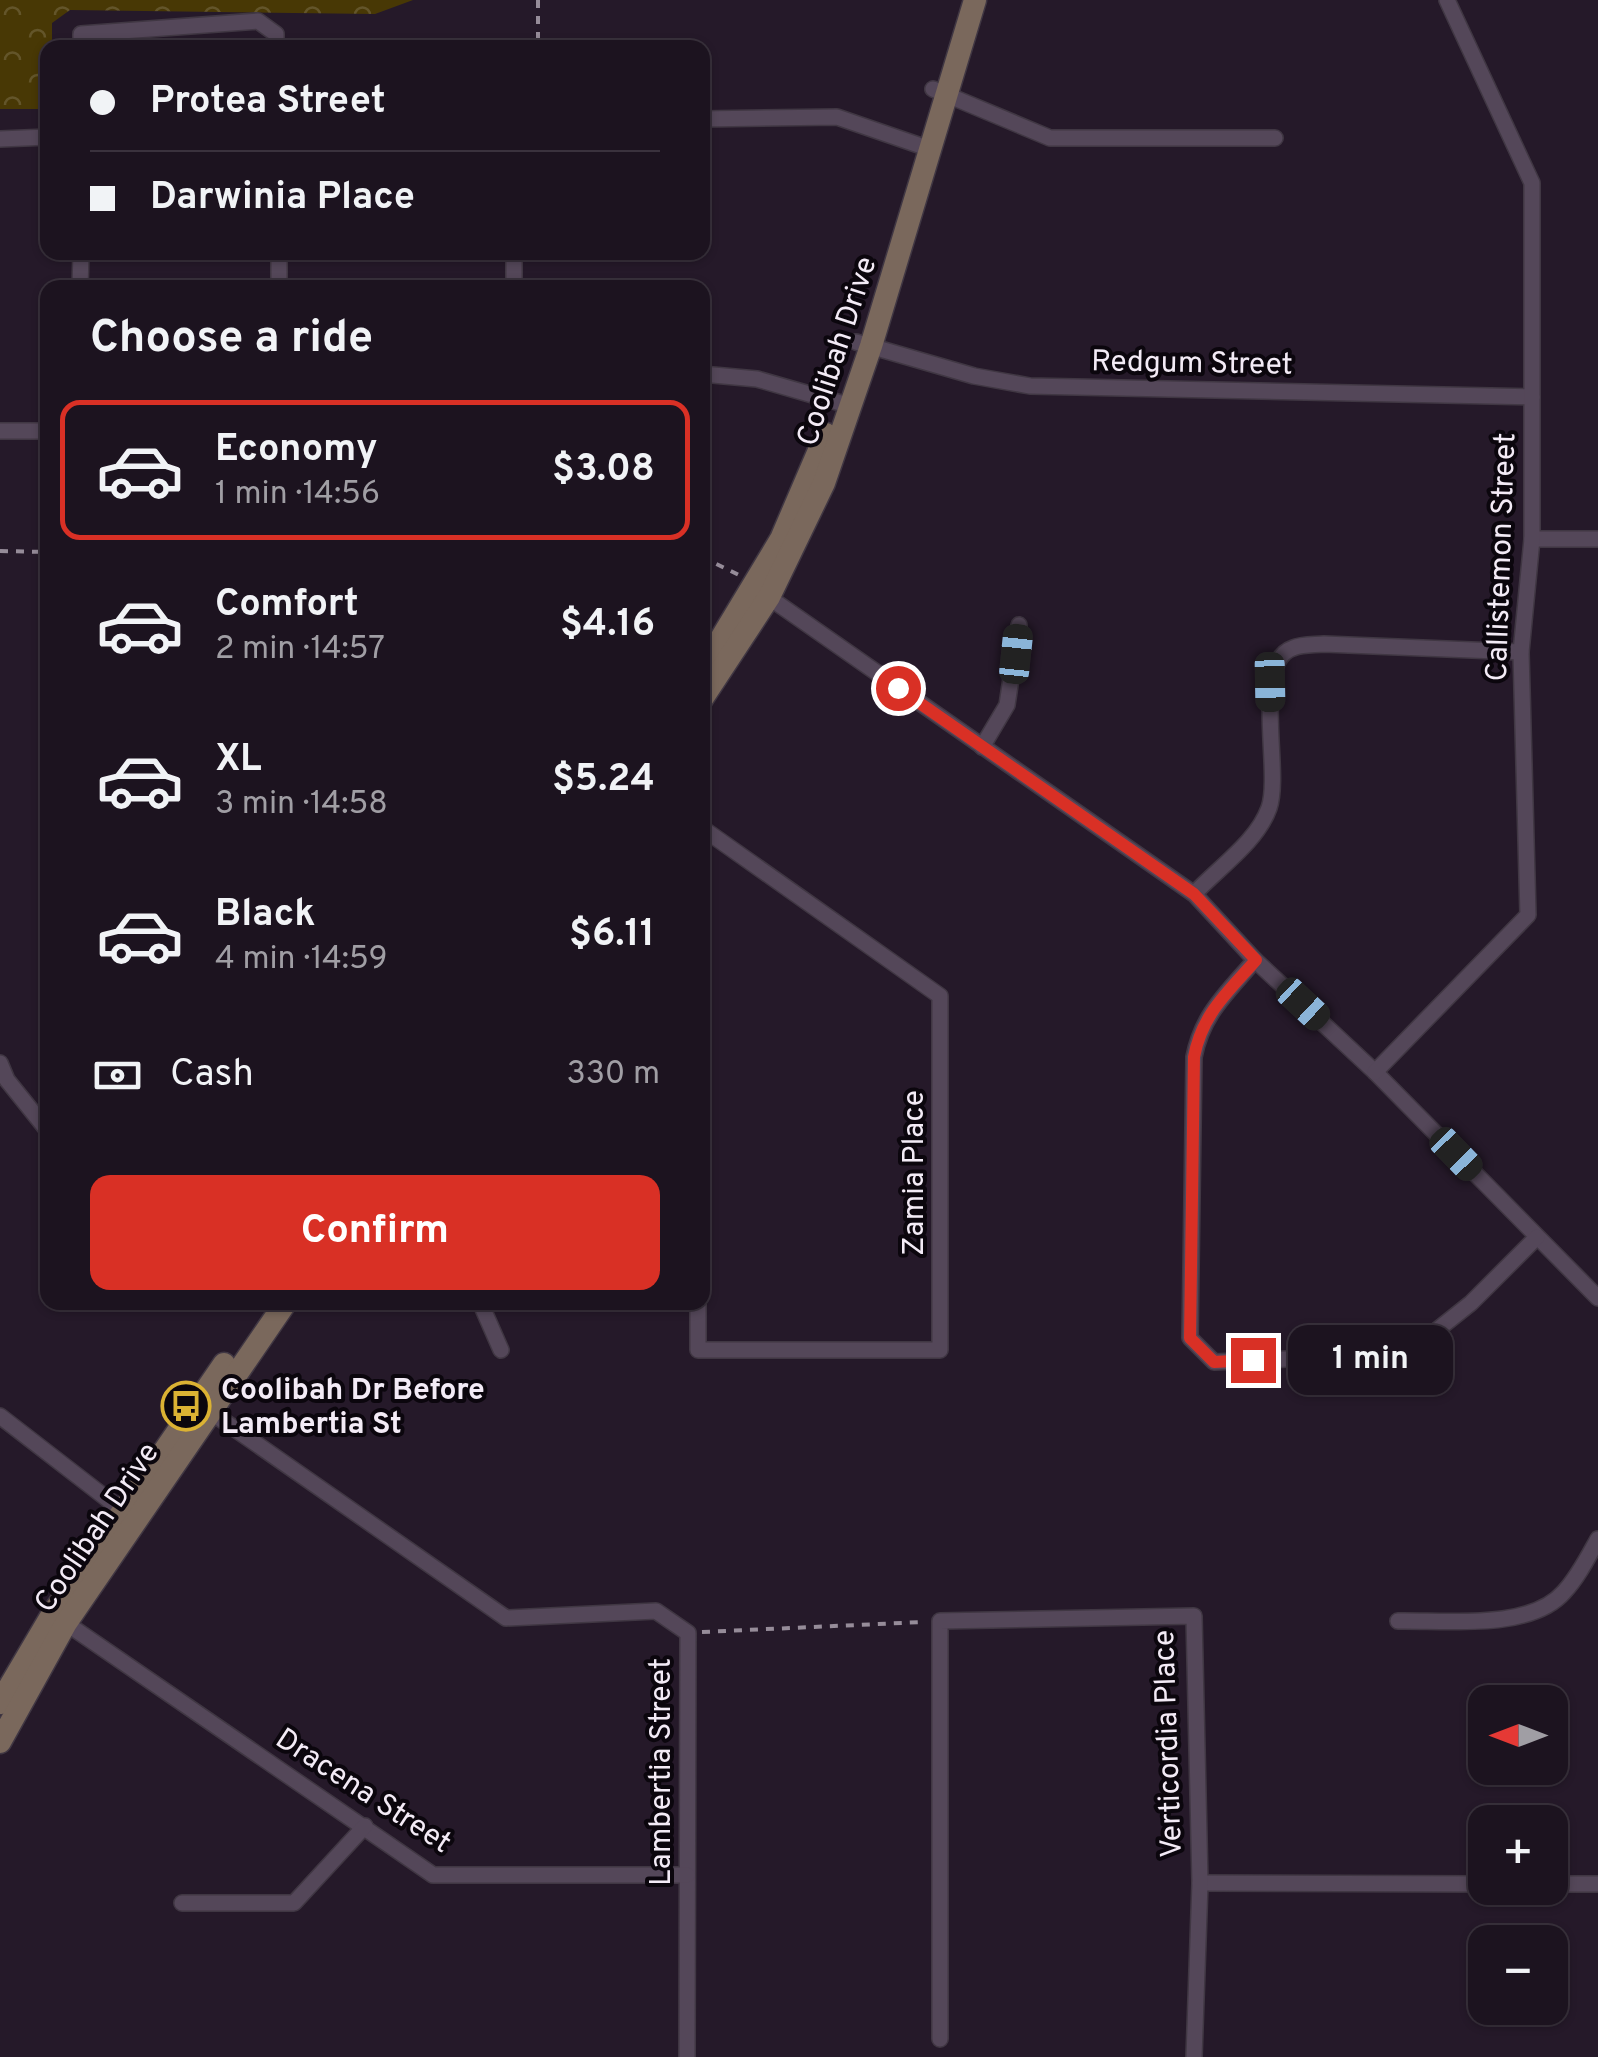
<!DOCTYPE html>
<html lang="en">
<head>
<meta charset="utf-8">
<style>
	:root { --surface:#1c131f; --page:#251c28; --text:#f1f3f6; --muted:#a09ea4; --line:#3a323d; --accent:#d93025 }
	body { margin:0; font-family:Overpass,sans-serif; background:var(--page); color:var(--text); height:100vh; display:flex; flex-direction:column; font-size:38px; white-space:nowrap }
	* { box-sizing:border-box; margin:0 }
	p { font-size:32px; color:var(--muted) }
	.icon { flex:none; width:55px; height:55px; fill:none; stroke:currentColor; stroke-width:2; stroke-linecap:round; stroke-linejoin:round }
	.map { position:relative; flex:1; overflow:hidden }
	.panel { position:absolute; left:40px; top:280px; width:670px; height:1030px; display:flex; flex-direction:column; background:var(--surface); border-radius:20px; box-shadow:0 2px 8px #0004,0 0 0 2px var(--line) }
	.panel>* { flex:none }
	.banner { position:absolute; left:40px; top:40px; width:670px; height:220px; border-radius:20px; box-shadow:0 2px 8px #0004,0 0 0 2px var(--line); display:grid; align-content:center; height:220px; padding:0 50px; background:var(--surface) }
	.needle { width:65px; rotate:270deg }
	.buttons { position:absolute; left:1468px; top:1685px; display:grid; gap:20px }
	.buttons a { display:grid; place-items:center; width:100px; height:100px; border-radius:20px; background:var(--surface); box-shadow:0 2px 8px #0004,0 0 0 2px var(--line); font-size:50px }
	.end { position:absolute; width:45px; height:45px; margin:-22px; border:12px solid #d93025; background:#fff; box-shadow:0 0 0 5px #fff }
	.from { border-radius:50% }
	.bubble { position:absolute; height:70px; border-radius:20px; background:var(--surface); box-shadow:0 2px 8px #0004,0 0 0 2px var(--line); font-size:32px; font-weight:700; line-height:70px; text-align:center }
	.car { position:absolute; width:30px; height:60px; margin:-30px -15px; border-radius:12px; box-shadow:0 0 8px 2px #0007; background:linear-gradient(#222 24%,#8ab4d8 0 40%,#222 0 76%,#8ab4d8 0 86%,#222 0) }
	.banner b { display:flex; align-items:center; gap:35px; height:95px; font-size:38px }
	.banner b+b { border-top:2px solid var(--line) }
	.banner i { width:25px; height:25px; background:var(--text) }
	ul { padding:0; list-style:none }
	li { display:flex; align-items:center; gap:30px; height:140px; margin:0 20px 15px; padding:0 30px; border:5px solid transparent; border-radius:20px }
	li div { flex:1 }
	li b { display:block; font-size:38px }
	li em { font-style:normal; font-weight:700 }
	li.selected { border-color:var(--accent) }
	li>.icon { width:90px; height:90px; stroke-width:1.5 }
	h2 { padding:0 50px; font-size:45px; line-height:120px }
	.pay { display:flex; align-items:center; gap:25px; height:110px; padding:0 50px; font-size:38px }
	.pay p { margin-inline-start:auto }
	.cta { display:flex; gap:20px; margin-top:auto; padding:20px 50px }
	.cta a { flex:1; height:115px; border-radius:20px; background:var(--accent); color:#fff; font-size:40px; font-weight:700; line-height:115px; text-align:center }
	.map>svg:first-child { display:block }
	.park { fill:url(#park-crowns) }
	.lines { fill:none; stroke-linecap:round; stroke-linejoin:round }
	.street-casing { stroke:#403743; stroke-width:18 }
	.secondary-casing { stroke:#403743; stroke-width:25 }
	.path { stroke:#968c99; stroke-width:4; stroke-dasharray:8 8; stroke-linecap:butt }
	.street { stroke:#544759; stroke-width:15 }
	.secondary { stroke:#7a685c; stroke-width:22 }
	.route { stroke:#d93025; stroke-width:12 }
	.labels { text-anchor:middle; stroke-width:8; stroke-linejoin:round; paint-order:stroke }
	.street-label { font-size:30px; fill:#f3ebf6; stroke:#0b060d }
	.poi-label { font-size:30px; font-weight:bold; fill:#f3ebf6; stroke:#0b060d; text-anchor:start }
</style>
</head>
<body>
<div class="map">
<svg width="1598" height="2057" viewBox="0 0 1598 2057">
	<defs>
		<pattern id="park-crowns" width="20" height="18" patternUnits="userSpaceOnUse" patternTransform="scale(2.5)"><rect width="20" height="18" fill="#483805"/><path d="M2 6a3 3 0 1 1 6 0M12 15a3 3 0 1 1 6 0" fill="none" stroke="#63552a"/></pattern>
	</defs>
	<rect width="100%" height="100%" fill="#251929"/>
	<polygon class="park" points="0,0 413,0 375,14 70,10 52,23 52,47 48,48 47,109 0,109"/>
	<g class="lines">
		<g class="street-casing">
			<g id="street">
				<polyline points="81,48 81,34 258,21 276,34 276,48"/>
				<polyline points="933,89 1050,138 1275,138"/>
				<polyline points="702,119 837,117 930,149"/>
				<polyline points="0,139 48,137"/>
				<polyline points="279,252 279,288"/>
				<polyline points="514,252 514,288"/>
				<polyline points="80,288 81,252"/>
				<polyline points="856,342 974,376 1030,386 1532,397"/>
				<polyline points="702,374 757,379 851,406"/>
				<polyline points="0,431 48,431"/>
				<polyline points="1532,539 1598,539"/>
				<polyline points="764,594 1194,894 1255,960 1375,1072 1598,1298"/>
				<polyline points="982,747 1007,705 1019,625"/>
				<path d="M1194,894C1218,868 1257,842 1269,808C1282,771 1251,662 1293,648C1302,644 1314,645 1324,644L1521,652"/>
				<path d="M1255,960C1228,992 1202,1014 1194,1057L1190,1338L1214,1362L1407,1354L1471,1303L1537,1237"/>
				<polyline points="0,1063 7,1080 48,1131"/>
				<polyline points="1375,1072 1528,915 1521,652 1532,539 1532,183 1447,0"/>
				<polyline points="480,1302 501,1350"/>
				<polyline points="698,1302 698,1350 940,1350 940,996 702,828"/>
				<polyline points="205,1408 506,1618 656,1611 688,1633 687,2057"/>
				<polyline points="0,1416 128,1515"/>
				<polyline points="60,1619 433,1875 687,1875"/>
				<path d="M1398,1621C1445,1620 1530,1631 1564,1592C1578,1577 1588,1557 1598,1539"/>
				<polyline points="1200,1883 1485,1884"/>
				<polyline points="1550,1884 1598,1884"/>
				<polyline points="182,1903 294,1903 365,1826"/>
				<polyline points="940,2039 940,1621 1194,1616 1200,1883 1194,2057"/>
			</g>
		</g>
		<g class="secondary-casing">
			<g id="secondary">
				<polyline points="702,670 781,539 826,434"/>
				<polyline points="702,699 769,597 824,483 871,346 975,0"/>
				<polyline points="0,1703 53,1613 224,1364"/>
				<polyline points="0,1742 66,1623 286,1302"/>
			</g>
		</g>
		<g class="path">
			<polyline points="538,0 538,48"/>
			<polyline points="0,551 48,552"/>
			<polyline points="702,557 739,575"/>
			<polyline points="702,1632 923,1622"/>
		</g>
		<use href="#street" class="street"/>
		<use href="#secondary" class="secondary"/>
	</g>
	<g class="lines">
		<path class="route" d="M898,688L1194,894L1256,960C1228,992 1202,1014 1194,1057L1190,1338L1214,1362L1253,1360"/>
	</g>
	<defs>
		<g id="bus-ring" transform="scale(2.5)"><circle r="9.5" fill="#0b060d" stroke="#dbb233" stroke-width="1.5"/><path d="M-5-6H5V4H4V6H2V4H-2V6H-4V4H-5ZM-3.5-4V0h7V-4ZM-3.5 1.2v1.5H-2V1.2ZM2 1.2v1.5H3.5V1.2Z" fill="#dbb233"/></g>
	</defs>
	<g fill-rule="evenodd">
		<use href="#bus-ring" x="186" y="1406"/>
	</g>
	<g class="labels">
		<g class="street-label">
			<text transform="translate(836 351) rotate(-72)" y="10">Coolibah Drive</text>
			<text transform="translate(1192 362) rotate(1)" y="10">Redgum Street</text>
			<text transform="translate(1500 557) rotate(-88)" y="10">Callistemon Street</text>
			<text transform="translate(913 1173) rotate(-90)" y="10">Zamia Place</text>
			<text transform="translate(96 1527) rotate(-56)" y="10">Coolibah Drive</text>
			<text transform="translate(1167 1744) rotate(-92)" y="10">Verticordia Place</text>
			<text transform="translate(660 1772) rotate(-90)" y="10">Lambertia Street</text>
			<text transform="translate(364 1790) rotate(33)" y="10">Dracena Street</text>
		</g>
		<g class="poi-label">
			<text x="221" y="1399">Coolibah Dr Before<tspan x="221" dy="34">Lambertia St</tspan></text>
		</g>
	</g>
</svg>
<div class="buttons">
<a><svg class="needle" viewBox="-14 -14 28 28"><path d="M0-13l5 13h-10z" fill="#e53935"/><path d="M0 13l5-13h-10z" fill="#a09ea4"/></svg></a>
<a>+</a>
<a>−</a>
</div>
<i class="end from" style="left:898px;top:688px"></i>
<i class="end" style="left:1253px;top:1360px"></i>
<div class="bubble" style="left:1288px;top:1325px;width:165px">1 min</div>
<i class="car" style="left:1016px;top:654px;rotate:6deg"></i>
<i class="car" style="left:1270px;top:682px;rotate:179deg"></i>
<i class="car" style="left:1303px;top:1004px;rotate:133deg"></i>
<i class="car" style="left:1456px;top:1154px;rotate:136deg"></i>
<div class="banner">
<b><i class="from"></i>Protea Street</b>
<b><i></i>Darwinia Place</b>
</div>
<section class="panel">
<h2>Choose a ride</h2>
<ul>
<li class="selected"><svg class="icon" aria-label="car" viewBox="0 0 24 24"><path d="M5 17H2v-5l4-1 3-4h7l3 4 3 1v5h-3M9 17h6M6 11h13"/><circle cx="7" cy="17" r="2"/><circle cx="17" cy="17" r="2"/></svg><div><b>Economy</b><p>1 min · 14:56</p></div><em>$3.08</em></li>
<li><svg class="icon" aria-label="car" viewBox="0 0 24 24"><path d="M5 17H2v-5l4-1 3-4h7l3 4 3 1v5h-3M9 17h6M6 11h13"/><circle cx="7" cy="17" r="2"/><circle cx="17" cy="17" r="2"/></svg><div><b>Comfort</b><p>2 min · 14:57</p></div><em>$4.16</em></li>
<li><svg class="icon" aria-label="car" viewBox="0 0 24 24"><path d="M5 17H2v-5l4-1 3-4h7l3 4 3 1v5h-3M9 17h6M6 11h13"/><circle cx="7" cy="17" r="2"/><circle cx="17" cy="17" r="2"/></svg><div><b>XL</b><p>3 min · 14:58</p></div><em>$5.24</em></li>
<li><svg class="icon" aria-label="car" viewBox="0 0 24 24"><path d="M5 17H2v-5l4-1 3-4h7l3 4 3 1v5h-3M9 17h6M6 11h13"/><circle cx="7" cy="17" r="2"/><circle cx="17" cy="17" r="2"/></svg><div><b>Black</b><p>4 min · 14:59</p></div><em>$6.11</em></li>
</ul>
<div class="pay"><svg class="icon" aria-label="cash" viewBox="0 0 24 24"><path d="M3 7h18v10H3z"/><circle cx="12" cy="12" r="2"/></svg>Cash<p>330 m</p></div>
<div class="cta"><a>Confirm</a></div>
</section>
</div>
</body>
</html>
